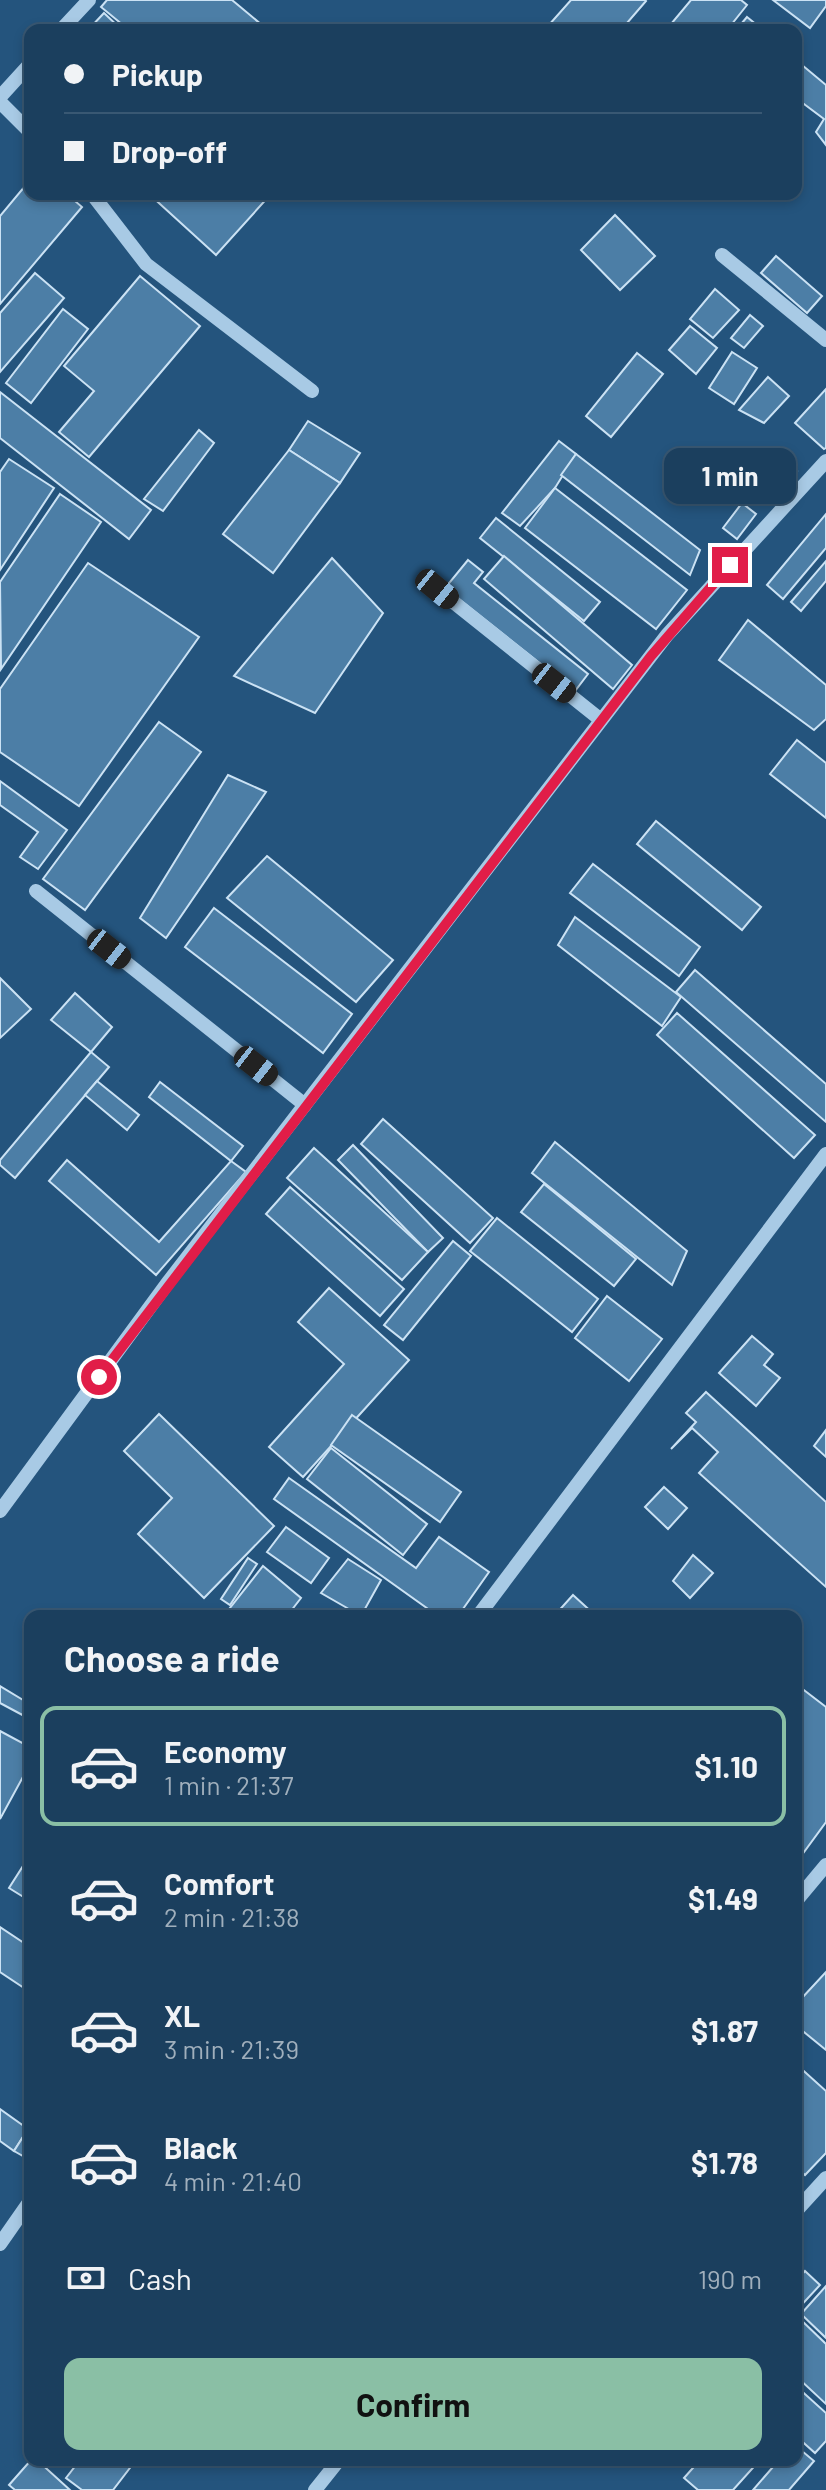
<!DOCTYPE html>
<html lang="en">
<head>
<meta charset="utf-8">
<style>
	:root { --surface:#1b3f5e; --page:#244664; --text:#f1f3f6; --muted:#a0afbc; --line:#395873; --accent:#8abfa5 }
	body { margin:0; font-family:Barlow,sans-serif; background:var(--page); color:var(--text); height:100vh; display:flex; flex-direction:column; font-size:30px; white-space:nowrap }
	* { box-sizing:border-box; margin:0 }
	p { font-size:26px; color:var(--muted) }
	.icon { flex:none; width:44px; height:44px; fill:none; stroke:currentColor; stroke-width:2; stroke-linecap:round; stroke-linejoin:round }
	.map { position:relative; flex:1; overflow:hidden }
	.drawer { position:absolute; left:24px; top:1610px; width:778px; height:856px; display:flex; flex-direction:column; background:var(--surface); border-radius:16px; box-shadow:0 4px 12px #0003,0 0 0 2px var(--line) }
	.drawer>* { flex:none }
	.banner { position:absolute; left:24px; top:24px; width:778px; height:176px; border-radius:16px; box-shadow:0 4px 12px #0003,0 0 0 2px var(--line); display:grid; align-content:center; height:176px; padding:0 40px; background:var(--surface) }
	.end { position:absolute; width:36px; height:36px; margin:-18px; border:10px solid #e11d48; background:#fff; box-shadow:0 0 0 4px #fff }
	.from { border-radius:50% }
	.bubble { position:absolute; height:56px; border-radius:16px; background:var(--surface); box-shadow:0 4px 12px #0003,0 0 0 2px var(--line); font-size:26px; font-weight:700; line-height:56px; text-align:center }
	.car { position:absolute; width:24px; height:48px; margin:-24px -12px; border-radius:10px; box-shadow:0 0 6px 2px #0007; background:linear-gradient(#222 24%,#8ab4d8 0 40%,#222 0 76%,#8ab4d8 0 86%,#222 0) }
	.banner b { display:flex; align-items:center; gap:28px; height:76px; font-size:30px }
	.banner b+b { border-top:2px solid var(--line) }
	.banner i { width:20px; height:20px; background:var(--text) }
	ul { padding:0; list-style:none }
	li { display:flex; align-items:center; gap:24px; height:120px; margin:0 16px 12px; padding:0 24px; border:4px solid transparent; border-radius:16px }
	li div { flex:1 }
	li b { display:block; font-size:30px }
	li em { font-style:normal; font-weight:700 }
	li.selected { border-color:var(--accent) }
	li>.icon { width:72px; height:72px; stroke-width:1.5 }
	h2 { padding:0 40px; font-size:36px; line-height:96px }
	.pay { display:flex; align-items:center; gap:20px; height:88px; padding:0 40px; font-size:30px }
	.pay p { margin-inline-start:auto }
	.action { display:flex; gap:16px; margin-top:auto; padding:16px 40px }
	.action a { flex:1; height:92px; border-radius:16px; background:var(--accent); color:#111; font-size:32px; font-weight:700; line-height:92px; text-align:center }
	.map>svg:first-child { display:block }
	.building { fill:#4c7ea6; stroke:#cbe2f4; stroke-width:2 }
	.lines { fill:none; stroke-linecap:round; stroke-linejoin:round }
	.minor { stroke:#a8cae5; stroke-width:14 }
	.route { stroke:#e11d48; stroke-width:10 }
</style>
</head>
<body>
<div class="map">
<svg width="826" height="2490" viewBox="0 0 826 2490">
	<rect width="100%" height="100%" fill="#24547d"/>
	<g class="building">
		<polygon points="107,0 232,0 268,30 129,30 101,7"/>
		<polygon points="571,0 645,0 646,1 621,30 552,30 548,26"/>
		<polygon points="691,0 741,0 747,5 727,30 666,30"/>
		<polygon points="773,0 826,0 826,6 810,28"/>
		<polygon points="104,13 122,30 88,30"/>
		<polygon points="747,17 763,30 736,30"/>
		<polygon points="796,60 826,85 826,145 816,132 824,119 796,98"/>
		<polygon points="30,180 30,194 67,194 82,207 0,304 0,216"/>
		<polygon points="149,194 271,194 216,255"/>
		<polygon points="615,215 655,256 620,290 581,250"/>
		<polygon points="776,256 822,296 807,313 761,273"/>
		<polygon points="35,273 64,298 0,372 0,313"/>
		<polygon points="140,276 200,326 89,457 59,432 94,391 64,366"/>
		<polygon points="715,289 739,310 713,338 690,319"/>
		<polygon points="63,309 88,329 31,403 6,383"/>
		<polygon points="750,315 763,326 744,348 731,338"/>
		<polygon points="690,326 717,348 696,374 669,350"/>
		<polygon points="732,352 757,368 734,404 709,388"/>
		<polygon points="637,353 663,374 611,437 586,416"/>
		<polygon points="768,377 789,396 764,423 739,410"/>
		<polygon points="826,389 826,448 824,449 795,423"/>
		<polygon points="0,392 151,510 129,539 0,438"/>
		<polygon points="308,421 360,453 340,483 289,450"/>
		<polygon points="199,430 214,443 163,511 144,499"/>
		<polygon points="559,441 576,454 555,488 520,526 502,513"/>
		<polygon points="289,450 340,483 273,573 223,534"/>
		<polygon points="576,454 700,550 690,575 561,475"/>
		<polygon points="782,457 797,471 772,499 757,485"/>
		<polygon points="9,459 54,488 0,570 0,472"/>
		<polygon points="555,488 687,590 656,629 525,528"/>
		<polygon points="60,494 101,522 1,669 0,582"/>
		<polygon points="742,503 756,514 737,539 723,528"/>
		<polygon points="826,514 826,548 783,599 767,585"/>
		<polygon points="496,518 600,602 584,621 480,538"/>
		<polygon points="504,556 632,665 613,689 484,579"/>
		<polygon points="332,558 383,613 315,713 234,676"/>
		<polygon points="468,560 483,572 474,583 588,674 575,691 445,588"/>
		<polygon points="826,561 826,581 801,611 791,602"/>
		<polygon points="88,563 199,637 79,806 0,752 0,689"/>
		<polygon points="748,620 826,685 826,719 814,730 719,660"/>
		<polygon points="159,722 201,752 85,910 43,879"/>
		<polygon points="797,740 826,763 826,818 770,774"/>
		<polygon points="228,775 266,792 166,938 140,918"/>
		<polygon points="0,781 67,830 38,869 20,857 38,832 0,805"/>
		<polygon points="656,821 761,907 742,930 637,844"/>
		<polygon points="267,856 393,960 356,1002 227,898"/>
		<polygon points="593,864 700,947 679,976 570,893"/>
		<polygon points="214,908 352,1014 323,1053 185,947"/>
		<polygon points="575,917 681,997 662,1026 558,945"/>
		<polygon points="695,970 826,1084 826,1122 676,992"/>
		<polygon points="0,978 31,1009 0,1038"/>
		<polygon points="75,993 112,1027 91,1052 51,1020"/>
		<polygon points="677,1013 815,1135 794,1158 657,1035"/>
		<polygon points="91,1052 109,1067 15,1178 0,1165 0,1160"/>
		<polygon points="97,1081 139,1115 127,1130 85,1095"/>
		<polygon points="160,1082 243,1146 231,1161 149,1097"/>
		<polygon points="383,1119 493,1218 470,1243 361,1144"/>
		<polygon points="555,1142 687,1251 672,1285 532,1173"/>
		<polygon points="353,1145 443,1238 428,1252 338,1160"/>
		<polygon points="314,1148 428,1252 402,1280 287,1178"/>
		<polygon points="67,1160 159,1242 231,1161 246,1172 156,1275 49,1181"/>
		<polygon points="544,1184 636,1259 614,1286 521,1212"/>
		<polygon points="290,1187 404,1289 380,1316 266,1214"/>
		<polygon points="497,1218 598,1299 572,1332 470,1251"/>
		<polygon points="453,1241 471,1256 403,1340 384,1325"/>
		<polygon points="329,1288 409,1360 303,1477 269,1447 344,1364 298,1322"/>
		<polygon points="607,1296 662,1339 629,1381 575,1338"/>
		<polygon points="752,1336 773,1354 764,1365 780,1378 756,1406 719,1373"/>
		<polygon points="706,1392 826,1502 826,1587 699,1473 718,1452 692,1428 671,1449 696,1422 686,1413"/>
		<polygon points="159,1414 274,1526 204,1598 138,1534 172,1498 124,1451"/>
		<polygon points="352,1415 461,1492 440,1522 331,1445"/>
		<polygon points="826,1430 826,1457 814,1446"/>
		<polygon points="331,1448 427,1524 403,1555 307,1479"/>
		<polygon points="289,1478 416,1568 439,1537 489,1572 458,1616 438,1616 274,1499"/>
		<polygon points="664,1487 687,1508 668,1529 645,1507"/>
		<polygon points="286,1527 329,1558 311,1583 267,1552"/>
		<polygon points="693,1555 713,1573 690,1598 673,1581"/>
		<polygon points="248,1558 257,1564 230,1605 221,1599"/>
		<polygon points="348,1559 381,1580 361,1616 321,1593"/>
		<polygon points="263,1566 301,1598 287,1616 239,1616 230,1608"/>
		<polygon points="573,1595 596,1616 554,1616"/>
		<polygon points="796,1684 826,1707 826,1822 796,1863"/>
		<polygon points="0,1686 28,1703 28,1718 0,1703"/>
		<polygon points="0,1731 30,1747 30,1764 0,1819"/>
		<polygon points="30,1855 30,1901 9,1888"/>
		<polygon points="0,1927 30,1947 30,1992 0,1972"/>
		<polygon points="826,1972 826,2050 799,2028 801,1999"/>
		<polygon points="796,2064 826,2091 826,2153 805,2175 796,2167"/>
		<polygon points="0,2109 28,2129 14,2151 0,2141"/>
		<polygon points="30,2126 30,2160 14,2151"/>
		<polygon points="805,2271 820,2285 796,2311 796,2281"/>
		<polygon points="826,2286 826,2338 801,2314"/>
		<polygon points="800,2319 826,2344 826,2404 796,2376 796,2323"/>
		<polygon points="796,2386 826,2413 826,2441 815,2453 796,2436"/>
		<polygon points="796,2446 814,2461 789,2490 753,2490 779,2460 796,2460"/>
		<polygon points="31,2460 37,2460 70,2490 15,2490 9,2485"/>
		<polygon points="80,2460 136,2460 113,2490 82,2490 66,2478"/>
		<polygon points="700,2460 760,2460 733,2490 698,2490 684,2478"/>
	</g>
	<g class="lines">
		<g class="minor">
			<polyline points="61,30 89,0"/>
			<polyline points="0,97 30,64"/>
			<polyline points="0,102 30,132"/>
			<polyline points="92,194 146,264 312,391"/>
			<polyline points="722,255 826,340"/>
			<polyline points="437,589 601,720"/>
			<polyline points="36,891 305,1105"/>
			<polyline points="0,1511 169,1281 667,635 826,461"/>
			<polyline points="478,1616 826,1154"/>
			<polyline points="796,1901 826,1865"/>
			<polyline points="796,2211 826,2178"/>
			<polyline points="0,2244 30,2201"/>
			<polyline points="315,2490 339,2460"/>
		</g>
	</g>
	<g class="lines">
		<polyline class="route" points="99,1377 651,656 730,565"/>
	</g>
</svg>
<i class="end from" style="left:99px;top:1377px"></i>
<i class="end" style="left:730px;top:565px"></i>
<div class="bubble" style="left:664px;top:448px;width:132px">1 min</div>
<i class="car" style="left:437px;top:589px;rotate:129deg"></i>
<i class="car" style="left:554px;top:683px;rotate:128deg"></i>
<i class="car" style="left:109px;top:949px;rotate:128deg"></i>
<i class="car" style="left:256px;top:1066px;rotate:128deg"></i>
<div class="banner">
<b><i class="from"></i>Pickup</b>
<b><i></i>Drop-off</b>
</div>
<section class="drawer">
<h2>Choose a ride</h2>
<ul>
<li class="selected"><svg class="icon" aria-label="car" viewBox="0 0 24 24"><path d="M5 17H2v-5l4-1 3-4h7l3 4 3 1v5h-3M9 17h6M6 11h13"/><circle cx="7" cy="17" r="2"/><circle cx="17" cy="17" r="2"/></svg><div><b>Economy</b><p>1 min · 21:37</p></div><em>$1.10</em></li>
<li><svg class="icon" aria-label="car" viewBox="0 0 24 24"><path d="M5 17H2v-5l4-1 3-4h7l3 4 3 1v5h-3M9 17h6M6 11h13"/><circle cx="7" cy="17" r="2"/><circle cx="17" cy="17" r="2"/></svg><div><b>Comfort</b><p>2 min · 21:38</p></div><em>$1.49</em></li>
<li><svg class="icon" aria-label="car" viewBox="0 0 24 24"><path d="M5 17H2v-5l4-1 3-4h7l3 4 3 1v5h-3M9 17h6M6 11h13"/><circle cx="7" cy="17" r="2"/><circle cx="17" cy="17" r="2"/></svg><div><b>XL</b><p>3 min · 21:39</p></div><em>$1.87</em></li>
<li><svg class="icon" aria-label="car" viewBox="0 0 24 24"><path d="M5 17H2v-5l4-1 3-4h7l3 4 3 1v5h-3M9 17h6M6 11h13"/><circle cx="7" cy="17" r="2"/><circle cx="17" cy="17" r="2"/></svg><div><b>Black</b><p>4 min · 21:40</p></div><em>$1.78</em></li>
</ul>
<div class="pay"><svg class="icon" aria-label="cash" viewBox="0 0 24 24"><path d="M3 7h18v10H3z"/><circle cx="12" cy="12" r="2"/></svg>Cash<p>190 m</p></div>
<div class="action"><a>Confirm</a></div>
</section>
</div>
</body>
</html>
